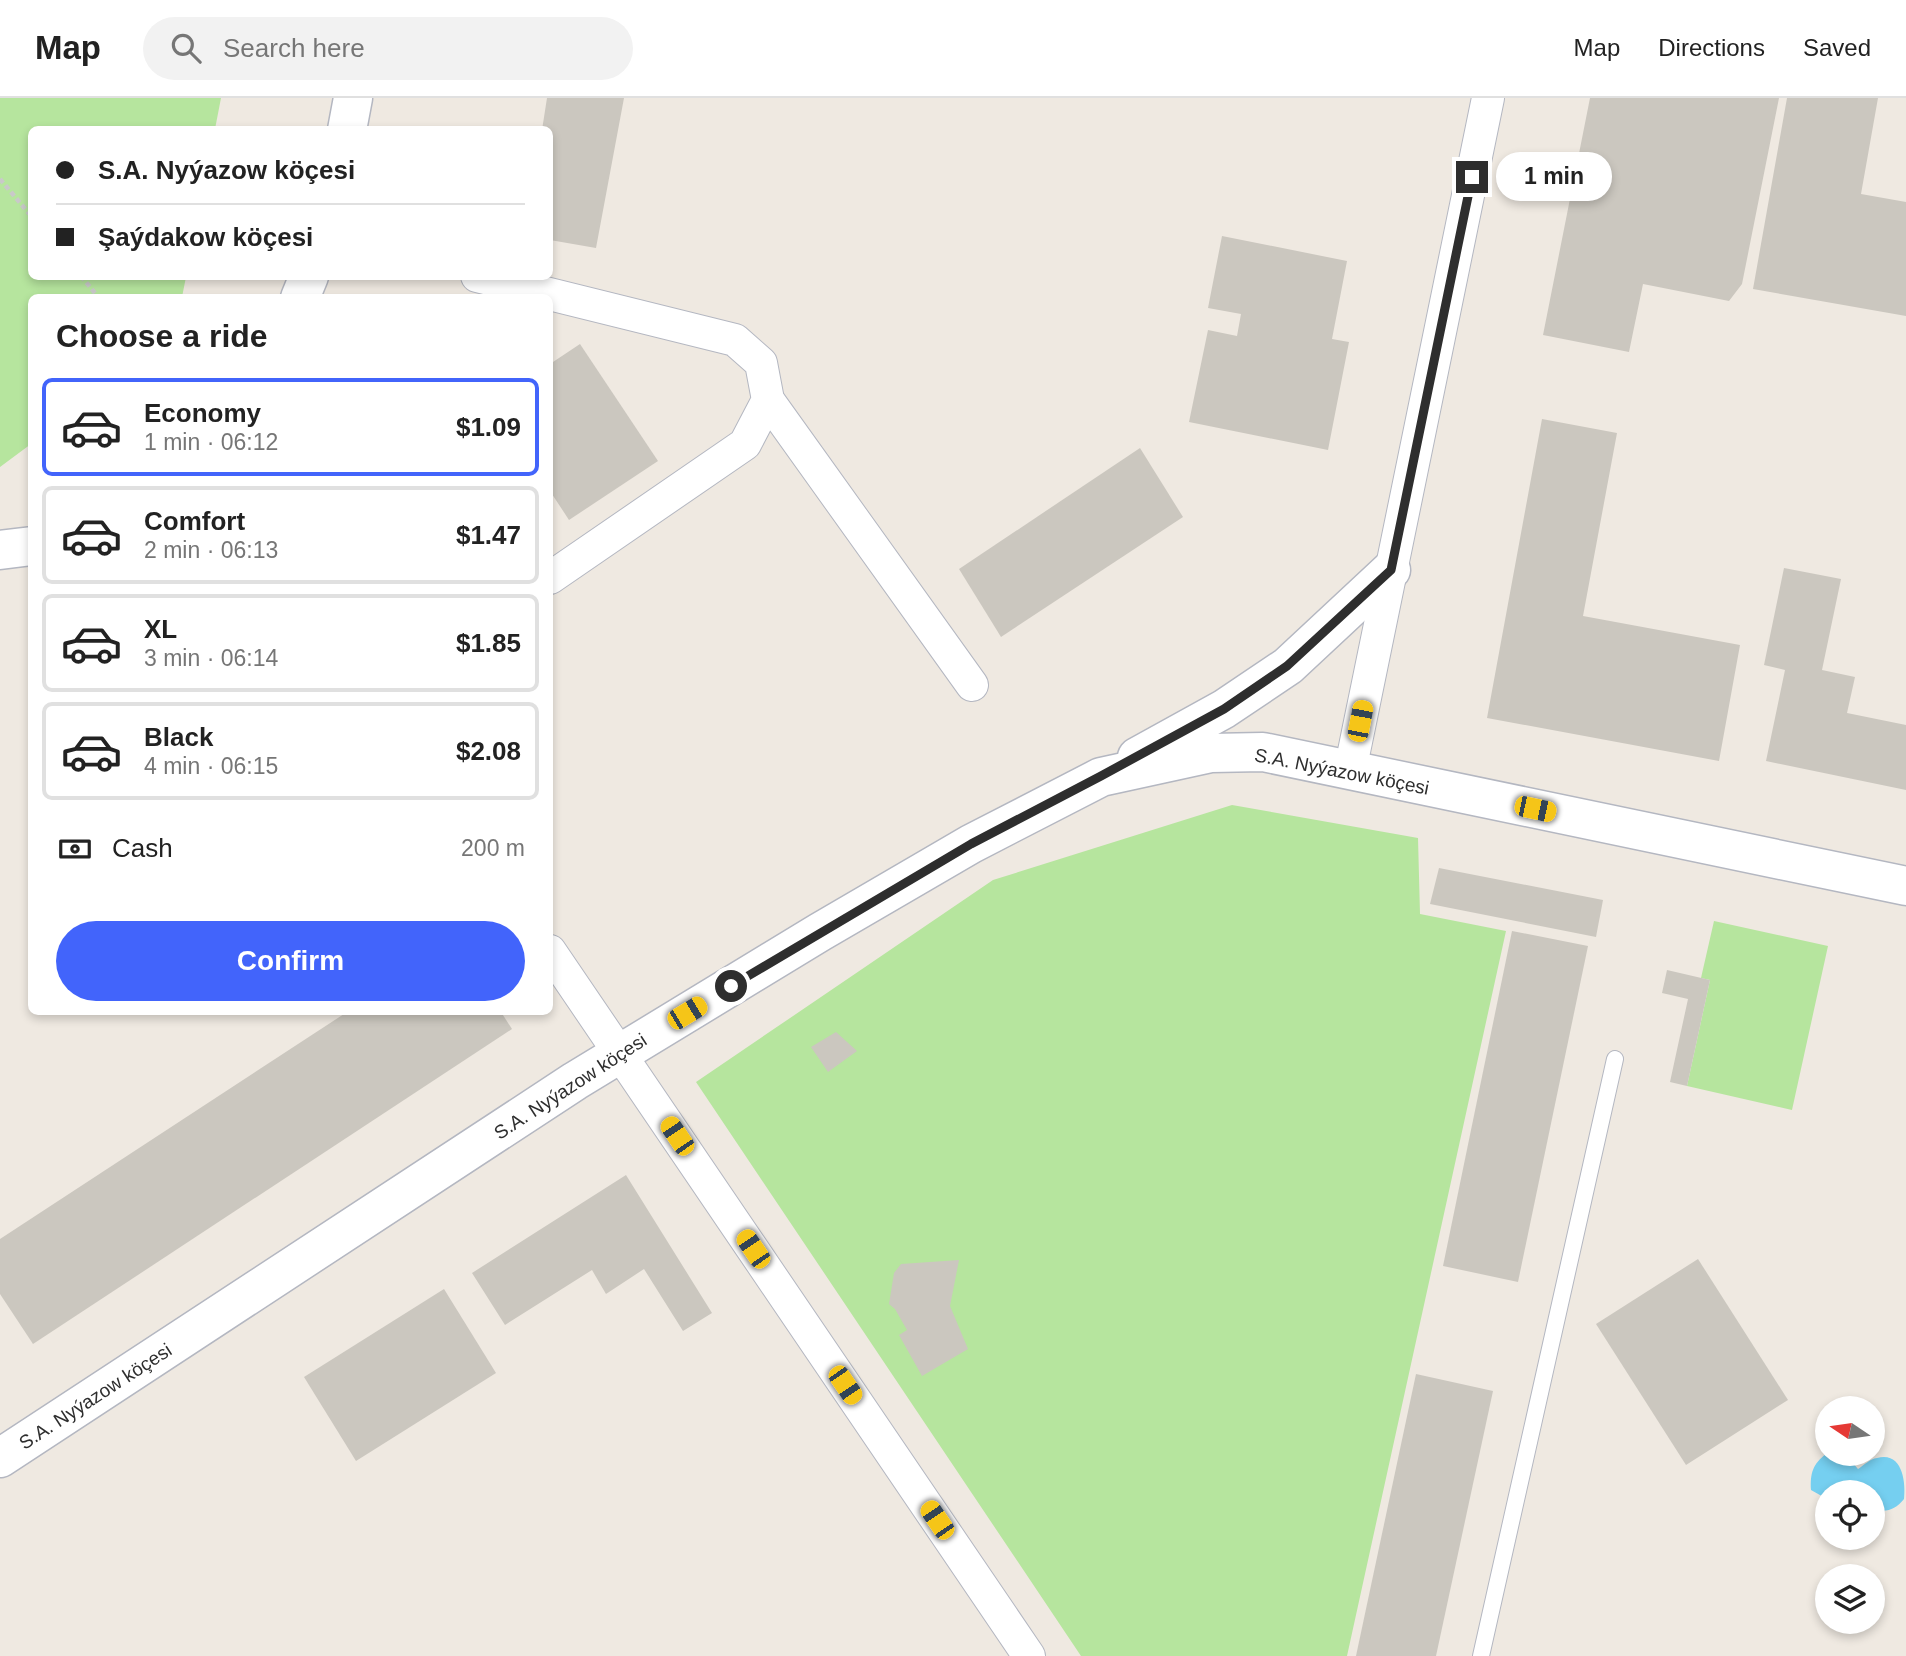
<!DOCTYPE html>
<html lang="en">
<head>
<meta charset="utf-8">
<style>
	:root { --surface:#fff; --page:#f2f2f2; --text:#222; --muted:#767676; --line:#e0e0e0; --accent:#4264fb }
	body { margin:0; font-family:Helvetica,sans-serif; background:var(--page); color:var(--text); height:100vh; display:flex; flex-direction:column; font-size:26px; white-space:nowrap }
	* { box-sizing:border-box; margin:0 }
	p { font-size:23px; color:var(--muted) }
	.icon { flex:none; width:38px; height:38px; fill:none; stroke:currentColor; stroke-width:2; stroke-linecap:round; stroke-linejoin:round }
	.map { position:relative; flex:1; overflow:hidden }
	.panel { position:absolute; left:28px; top:196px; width:525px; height:721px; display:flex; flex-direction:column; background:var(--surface); border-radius:10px; box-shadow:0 4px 10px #0003 }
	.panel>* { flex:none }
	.hud { position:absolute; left:28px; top:28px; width:525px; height:154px; border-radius:10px; box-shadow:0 4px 10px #0003; display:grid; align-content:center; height:154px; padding:0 28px; background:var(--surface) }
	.needle { width:46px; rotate:283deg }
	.buttons { position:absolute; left:1815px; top:1298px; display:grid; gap:14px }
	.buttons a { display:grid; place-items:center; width:70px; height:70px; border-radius:50%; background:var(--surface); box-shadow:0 4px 10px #0003; font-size:35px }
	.end { position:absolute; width:32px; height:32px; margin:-16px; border:9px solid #2e2e2e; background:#fff; box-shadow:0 0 0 4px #fff }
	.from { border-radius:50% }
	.bubble { position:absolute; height:49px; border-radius:24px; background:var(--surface); box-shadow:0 4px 10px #0003; font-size:23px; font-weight:600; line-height:49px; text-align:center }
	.car { position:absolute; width:21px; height:42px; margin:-21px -10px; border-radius:9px; box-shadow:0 0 5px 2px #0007; background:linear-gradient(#f5c518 24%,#345 0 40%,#f5c518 0 76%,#345 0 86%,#f5c518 0) }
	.hud b { display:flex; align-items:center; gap:24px; height:66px; font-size:26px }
	.hud b+b { border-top:2px solid var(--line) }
	.hud i { width:18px; height:18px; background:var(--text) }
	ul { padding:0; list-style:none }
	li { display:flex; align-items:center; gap:21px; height:98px; margin:0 14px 10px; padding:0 14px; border:4px solid var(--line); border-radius:10px }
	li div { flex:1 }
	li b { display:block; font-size:26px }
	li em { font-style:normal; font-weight:600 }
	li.on { border-color:var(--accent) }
	li>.icon { width:63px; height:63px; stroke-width:1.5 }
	h2 { padding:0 28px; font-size:32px; line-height:84px }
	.pay { display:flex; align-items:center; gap:18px; height:77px; padding:0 28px; font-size:26px }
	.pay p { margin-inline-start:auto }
	.button { display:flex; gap:14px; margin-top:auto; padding:14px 28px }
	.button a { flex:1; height:80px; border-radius:42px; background:var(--accent); color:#fff; font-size:28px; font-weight:600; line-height:80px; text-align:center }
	header { display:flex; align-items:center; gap:42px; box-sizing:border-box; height:98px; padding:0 35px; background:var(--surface); border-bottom:2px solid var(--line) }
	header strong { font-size:33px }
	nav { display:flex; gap:38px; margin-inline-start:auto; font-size:24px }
	.search { width:490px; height:63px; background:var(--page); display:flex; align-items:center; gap:18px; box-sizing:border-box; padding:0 24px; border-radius:38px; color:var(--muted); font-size:26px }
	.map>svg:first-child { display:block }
	.green { fill:#b6e59e }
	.water { fill:#75cff0 }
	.building { fill:#cbc7bf }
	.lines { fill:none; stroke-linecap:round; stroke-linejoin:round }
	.lane-casing { stroke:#b4b7c1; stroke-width:18 }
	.street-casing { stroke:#b4b7c1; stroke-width:34 }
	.secondary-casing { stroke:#b4b7c1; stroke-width:41 }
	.path { stroke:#c9c9c9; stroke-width:4.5; stroke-dasharray:5 3.5; stroke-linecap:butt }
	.lane { stroke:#fff; stroke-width:16 }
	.street { stroke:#fff; stroke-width:32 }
	.secondary { stroke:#fff; stroke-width:38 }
	.route { stroke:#2e2e2e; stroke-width:9 }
	.labels { text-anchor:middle; stroke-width:5; stroke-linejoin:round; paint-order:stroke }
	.street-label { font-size:19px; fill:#2e2e2e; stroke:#fff }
</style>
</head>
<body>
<header>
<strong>Map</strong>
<div class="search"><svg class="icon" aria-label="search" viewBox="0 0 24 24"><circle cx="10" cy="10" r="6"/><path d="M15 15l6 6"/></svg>Search here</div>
<nav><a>Map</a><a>Directions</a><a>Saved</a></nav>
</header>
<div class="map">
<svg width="1906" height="1558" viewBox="0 0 1906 1558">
	<rect width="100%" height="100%" fill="#efe9e1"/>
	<g class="green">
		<polygon points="0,0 221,0 215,31 32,32 32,178 186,179 182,199 32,200 31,346 0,369"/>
		<polygon points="1232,707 1418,740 1420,816 1506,833 1347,1558 1081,1558 696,984 993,782"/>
		<polygon points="1714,823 1828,848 1792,1012 1687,988 1710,882 1701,880"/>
	</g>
	<g class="water">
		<path d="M1826,1356H1845L1858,1371C1864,1367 1870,1361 1877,1360C1902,1353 1906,1383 1904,1401C1895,1412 1886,1415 1873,1411L1872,1395H1827V1401L1811,1392C1810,1375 1813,1366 1826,1356Z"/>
		<path d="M1827,1402V1440H1870C1855,1454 1836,1453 1823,1438L1820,1416Z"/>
	</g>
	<g class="building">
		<polygon points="547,0 624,0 596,150 550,142 550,32 542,32"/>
		<polygon points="1590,0 1779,0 1742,186 1729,203 1643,186 1629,254 1543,237"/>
		<polygon points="1787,0 1878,0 1861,96 1906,104 1906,218 1753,191"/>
		<polygon points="1222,138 1347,163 1332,241 1349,244 1328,352 1189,324 1208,232 1237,238 1241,216 1208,210"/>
		<polygon points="580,246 658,363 569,422 550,393 550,266"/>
		<polygon points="1542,321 1617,335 1583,518 1740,547 1719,663 1487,620"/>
		<polygon points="1140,350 1183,419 1001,539 959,471"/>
		<polygon points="1784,470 1841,481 1822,572 1855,579 1847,615 1906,627 1906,692 1766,663 1785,572 1764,567"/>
		<polygon points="1439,770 1603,802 1596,839 1430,806"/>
		<polygon points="1512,833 1588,848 1518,1184 1443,1168"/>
		<polygon points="1667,872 1710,882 1687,988 1670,984 1688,901 1662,895"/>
		<polygon points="347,914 501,914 512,931 33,1246 0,1196 0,1141"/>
		<polygon points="836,934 857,953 828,974 811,949"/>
		<polygon points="626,1077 712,1215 683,1233 644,1171 606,1196 592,1172 505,1227 472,1175"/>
		<polygon points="1698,1161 1788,1302 1686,1367 1596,1226"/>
		<polygon points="959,1162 950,1208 968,1251 922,1278 899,1237 907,1232 895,1211 889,1206 894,1175 901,1166"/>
		<polygon points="444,1191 496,1275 356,1363 304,1279"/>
		<polygon points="1416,1276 1493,1293 1436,1558 1356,1558"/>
	</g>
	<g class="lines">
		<g class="lane-casing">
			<polyline id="lane" points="1481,1558 1615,961"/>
		</g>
		<g class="street-casing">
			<g id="street">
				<polyline points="477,178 735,242 761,265 768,302 745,346 550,480"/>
				<polyline points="768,302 972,587"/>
				<polyline points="1350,673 1488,0"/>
				<polyline points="550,853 1029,1558"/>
			</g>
		</g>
		<g class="secondary-casing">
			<g id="secondary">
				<polyline points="347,32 353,0"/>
				<polyline points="300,200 309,178"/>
				<polyline points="0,452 32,448"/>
				<polyline points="1137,659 1224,611 1288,568 1391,472"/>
				<polyline points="0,1360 575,983 820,834 971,746 1101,679 1211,655 1263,654 1906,788"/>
			</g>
		</g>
		<g class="path">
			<polyline points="0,81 32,119"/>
			<polyline points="81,178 99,200"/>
		</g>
		<use href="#lane" class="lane"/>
		<use href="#street" class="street"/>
		<use href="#secondary" class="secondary"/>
	</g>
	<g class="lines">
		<polyline class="route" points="731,888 971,746 1101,678 1224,611 1287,568 1391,472 1472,79"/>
	</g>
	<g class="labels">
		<g class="street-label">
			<text transform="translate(1342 673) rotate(11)" y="7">S.A. Nyýazow köçesi</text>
			<text transform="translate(570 988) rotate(-33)" y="7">S.A. Nyýazow köçesi</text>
			<text transform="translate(95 1298) rotate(-33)" y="7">S.A. Nyýazow köçesi</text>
		</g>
	</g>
</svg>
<div class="buttons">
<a><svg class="needle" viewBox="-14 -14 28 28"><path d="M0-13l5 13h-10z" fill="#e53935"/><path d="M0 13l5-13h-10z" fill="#767676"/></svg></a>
<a><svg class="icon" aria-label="locate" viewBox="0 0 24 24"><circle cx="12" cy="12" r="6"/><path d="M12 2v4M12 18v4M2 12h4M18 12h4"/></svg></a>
<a><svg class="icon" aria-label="layers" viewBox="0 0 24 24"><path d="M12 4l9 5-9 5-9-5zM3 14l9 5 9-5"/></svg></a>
</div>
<i class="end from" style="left:731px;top:888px"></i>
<i class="end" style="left:1472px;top:79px"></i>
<div class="bubble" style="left:1496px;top:54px;width:116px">1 min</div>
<i class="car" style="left:1360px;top:623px;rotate:11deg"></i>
<i class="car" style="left:1535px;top:711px;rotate:102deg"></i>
<i class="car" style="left:687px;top:915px;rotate:59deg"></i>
<i class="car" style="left:677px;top:1038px;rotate:326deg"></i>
<i class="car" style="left:753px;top:1151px;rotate:326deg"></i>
<i class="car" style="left:845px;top:1287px;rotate:146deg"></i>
<i class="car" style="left:937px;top:1422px;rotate:326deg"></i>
<div class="hud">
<b><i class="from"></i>S.A. Nyýazow köçesi</b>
<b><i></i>Şaýdakow köçesi</b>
</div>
<section class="panel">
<h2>Choose a ride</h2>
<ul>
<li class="on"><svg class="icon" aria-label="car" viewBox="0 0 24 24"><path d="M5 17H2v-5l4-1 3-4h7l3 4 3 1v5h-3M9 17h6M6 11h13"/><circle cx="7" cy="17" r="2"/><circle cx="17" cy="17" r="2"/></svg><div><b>Economy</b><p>1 min · 06:12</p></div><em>$1.09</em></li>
<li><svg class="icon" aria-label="car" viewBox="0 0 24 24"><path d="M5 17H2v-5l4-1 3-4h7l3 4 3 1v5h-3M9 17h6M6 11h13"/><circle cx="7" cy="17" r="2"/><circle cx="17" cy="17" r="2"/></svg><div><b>Comfort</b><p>2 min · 06:13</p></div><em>$1.47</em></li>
<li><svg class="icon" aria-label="car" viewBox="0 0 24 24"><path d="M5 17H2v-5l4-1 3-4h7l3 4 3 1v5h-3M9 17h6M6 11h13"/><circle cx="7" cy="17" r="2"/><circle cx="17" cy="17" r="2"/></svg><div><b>XL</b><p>3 min · 06:14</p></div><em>$1.85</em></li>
<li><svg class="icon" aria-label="car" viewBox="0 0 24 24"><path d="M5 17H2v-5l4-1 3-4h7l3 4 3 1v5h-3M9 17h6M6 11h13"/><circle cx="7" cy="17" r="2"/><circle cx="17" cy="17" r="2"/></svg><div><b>Black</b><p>4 min · 06:15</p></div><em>$2.08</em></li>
</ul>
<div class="pay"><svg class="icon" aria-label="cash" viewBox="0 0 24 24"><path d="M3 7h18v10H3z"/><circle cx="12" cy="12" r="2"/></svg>Cash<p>200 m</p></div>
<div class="button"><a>Confirm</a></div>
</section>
</div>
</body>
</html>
